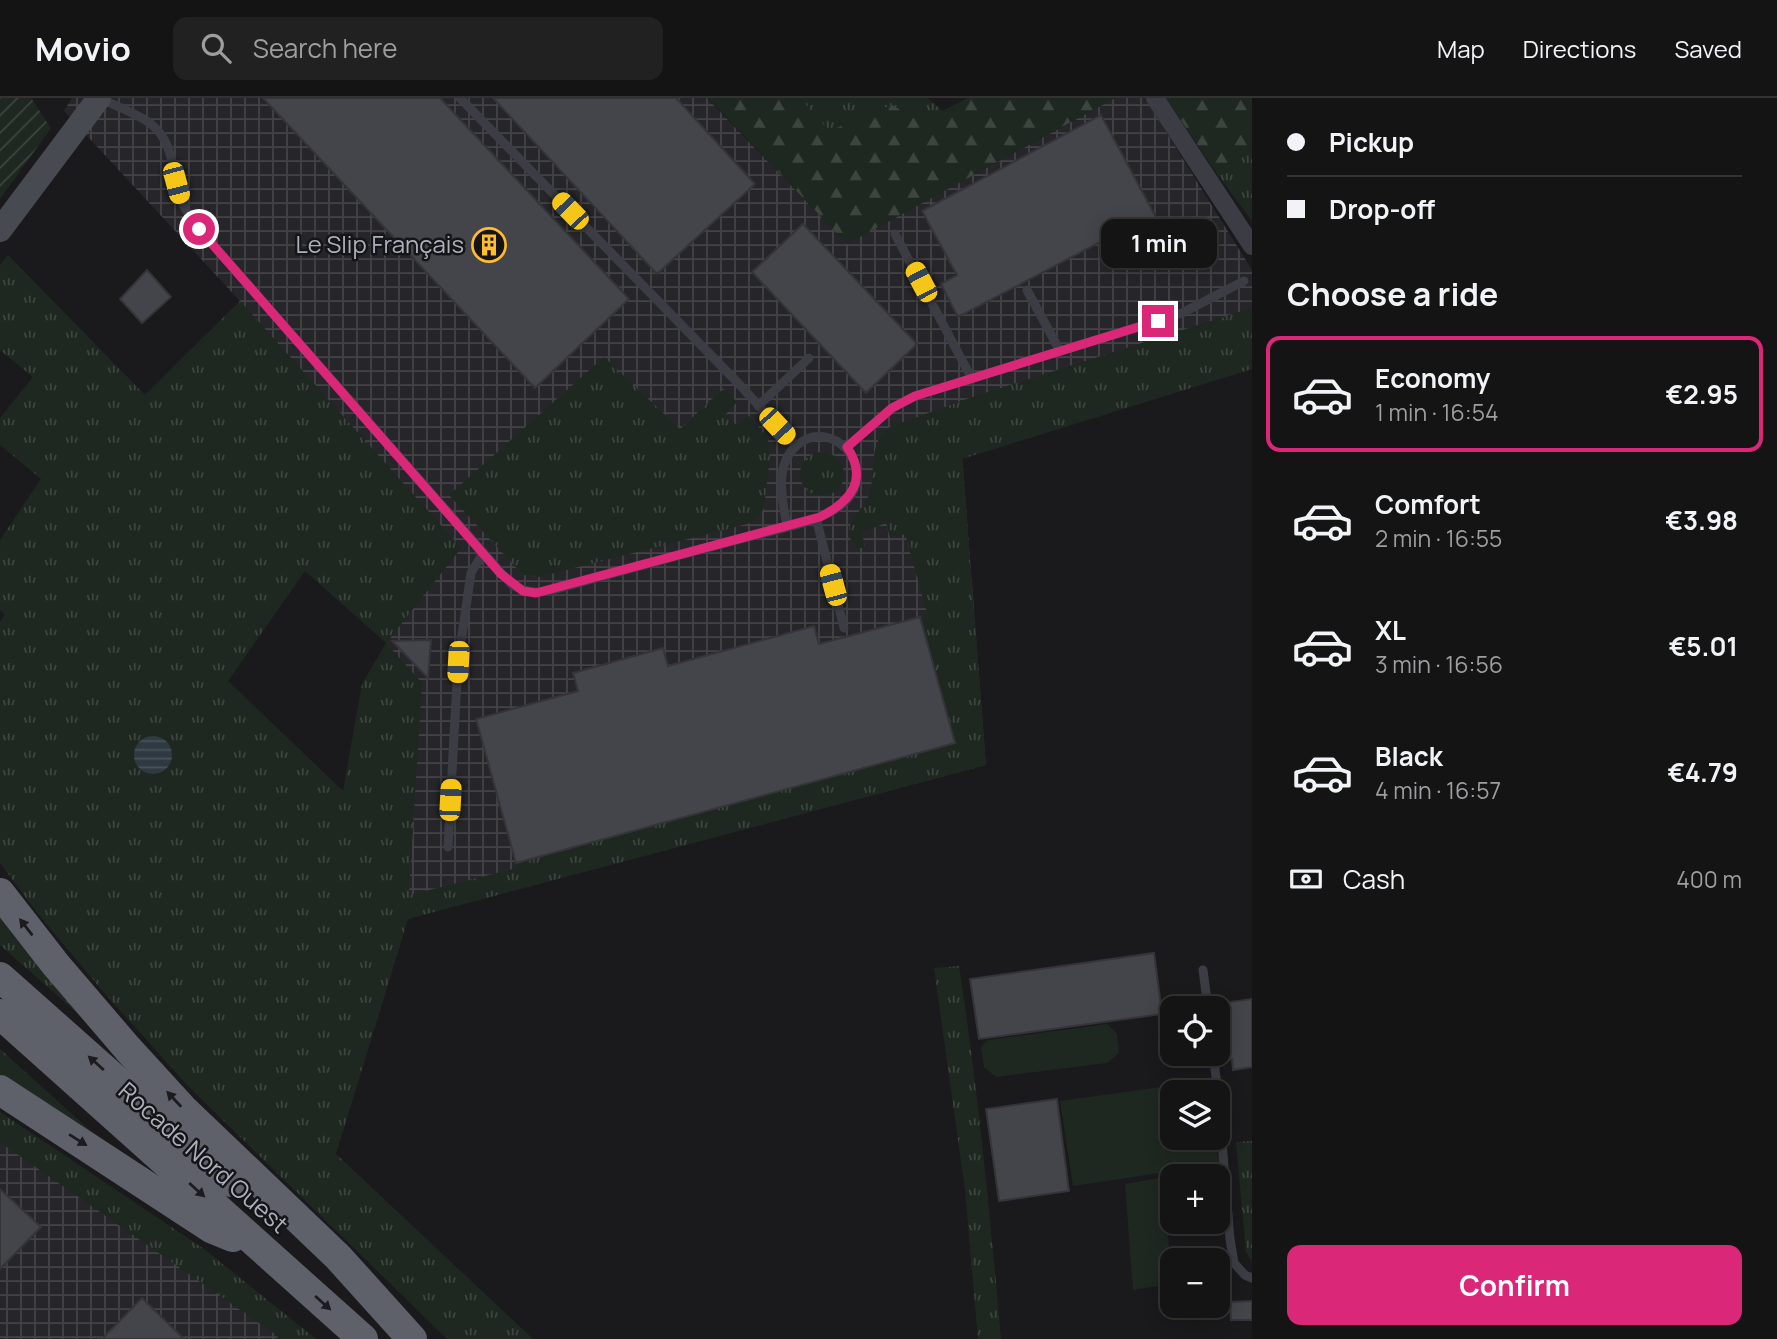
<!DOCTYPE html>
<html lang="en">
<head>
<meta charset="utf-8">
<style>
	:root { --surface:#141415; --page:#212122; --text:#f1f3f6; --muted:#9d9ea0; --line:#333334; --accent:#db2777 }
	body { margin:0; font-family:Manrope,sans-serif; background:var(--page); color:var(--text); height:100vh; display:flex; flex-direction:column; font-size:26px; white-space:nowrap }
	* { box-sizing:border-box; margin:0 }
	p { font-size:23px; color:var(--muted) }
	.icon { flex:none; width:38px; height:38px; fill:none; stroke:currentColor; stroke-width:2; stroke-linecap:round; stroke-linejoin:round }
	.map { position:relative; flex:1; overflow:hidden }
	.side { display:flex; flex-direction:column; background:var(--surface); width:525px }
	.side>* { flex:none }
	.hud { display:grid; align-content:center; height:154px; padding:0 35px; background:var(--surface) }
	.fabs { position:absolute; left:1160px; top:898px; display:grid; gap:14px }
	.fabs a { display:grid; place-items:center; width:70px; height:70px; border-radius:14px; background:var(--surface); box-shadow:0 4px 18px #0003,0 0 0 2px var(--line); font-size:35px }
	.end { position:absolute; width:32px; height:32px; margin:-16px; border:9px solid #db2777; background:#fff; box-shadow:0 0 0 4px #fff }
	.from { border-radius:50% }
	.bubble { position:absolute; height:49px; border-radius:14px; background:var(--surface); box-shadow:0 4px 18px #0003,0 0 0 2px var(--line); font-size:23px; font-weight:700; line-height:49px; text-align:center }
	.car { position:absolute; width:21px; height:42px; margin:-21px -10px; border-radius:9px; box-shadow:0 0 5px 2px #0007; background:linear-gradient(#f5c518 24%,#345 0 40%,#f5c518 0 76%,#345 0 86%,#f5c518 0) }
	.hud b { display:flex; align-items:center; gap:24px; height:66px; font-size:26px }
	.hud b+b { border-top:2px solid var(--line) }
	.hud i { width:18px; height:18px; background:var(--text) }
	ul { padding:0; list-style:none }
	li { display:flex; align-items:center; gap:21px; height:116px; margin:0 14px 10px; padding:0 21px; border:4px solid transparent; border-radius:14px }
	li div { flex:1 }
	li b { display:block; font-size:26px }
	li em { font-style:normal; font-weight:700 }
	li.active { border-color:var(--accent) }
	li>.icon { width:63px; height:63px; stroke-width:1.5 }
	h2 { padding:0 35px; font-size:32px; line-height:84px }
	.pay { display:flex; align-items:center; gap:18px; height:77px; padding:0 35px; font-size:26px }
	.pay p { margin-inline-start:auto }
	.button { display:flex; gap:14px; margin-top:auto; padding:14px 35px }
	.button a { flex:1; height:80px; border-radius:14px; background:var(--accent); color:#fff; font-size:28px; font-weight:700; line-height:80px; text-align:center }
	header { display:flex; align-items:center; gap:42px; box-sizing:border-box; height:98px; padding:0 35px; background:var(--surface); border-bottom:2px solid var(--line) }
	header strong { font-size:33px }
	nav { display:flex; gap:38px; margin-inline-start:auto; font-size:24px }
	.search { width:490px; height:63px; background:var(--page); display:flex; align-items:center; gap:18px; box-sizing:border-box; padding:0 24px; border-radius:14px; color:var(--muted); font-size:26px }
	main { display:flex; flex:1; min-height:0 }
	.map>svg:first-child { display:block }
	.industrial { fill:url(#industrial-grid) }
	.grass { fill:url(#grass-tufts); fill-rule:evenodd }
	.forest { fill:url(#forest-firs) }
	.park { fill:#1f2820 }
	.garden { fill:url(#garden-furrows) }
	.water { fill:url(#water-rules) }
	.building { fill:#44454a; stroke:#343439; stroke-width:2 }
	.lines { fill:none; stroke-linecap:round; stroke-linejoin:round }
	.service { stroke:#3c3d44; stroke-width:9 }
	.minor { stroke:#3c3d44; stroke-width:18 }
	.secondary { stroke:#484a52; stroke-width:24 }
	.trunk { stroke:#5e606a; stroke-width:30 }
	.oneway { fill:#1c1c20 }
	.route { stroke:#db2777; stroke-width:9 }
	.labels { text-anchor:middle; stroke-width:5; stroke-linejoin:round; paint-order:stroke }
	.poi-label { font-size:24px; fill:#abb0bd; stroke:#151518; text-anchor:end }
	.street-label { font-size:24px; fill:#abb0bd; stroke:#151518 }
</style>
</head>
<body>
<header>
<strong>Movio</strong>
<div class="search"><svg class="icon" aria-label="search" viewBox="0 0 24 24"><circle cx="10" cy="10" r="6"/><path d="M15 15l6 6"/></svg>Search here</div>
<nav><a>Map</a><a>Directions</a><a>Saved</a></nav>
</header>
<main>
<div class="map">
<svg width="1252" height="1241" viewBox="0 0 1252 1241">
	<defs>
		<pattern id="industrial-grid" width="8" height="8" patternUnits="userSpaceOnUse" patternTransform="scale(1.75)"><rect width="8" height="8" fill="#26262a"/><path d="M0 4h8M4 0v8" fill="none" stroke="#434347"/></pattern>
		<pattern id="grass-tufts" width="24" height="20" patternUnits="userSpaceOnUse" patternTransform="scale(1.75)"><rect width="24" height="20" fill="#1f2820"/><path d="M3 7l-1-3M5 7V3M7 7l1-3M15 17l-1-3M17 17v-4M19 17l1-3" fill="none" stroke="#3d453e"/></pattern>
		<pattern id="forest-firs" width="22" height="20" patternUnits="userSpaceOnUse" patternTransform="scale(1.75)"><rect width="22" height="20" fill="#1f2820"/><path d="M5 1l3.5 6h-7zM16 11l3.5 6h-7z" fill="#3d453e"/></pattern>
		<pattern id="garden-furrows" width="10" height="10" patternUnits="userSpaceOnUse" patternTransform="scale(1.75)"><rect width="10" height="10" fill="#1f2820"/><path d="M-1 1l2-2M0 10L10 0M9 11l2-2" fill="none" stroke="#3d453e"/></pattern>
		<pattern id="water-rules" width="6" height="5" patternUnits="userSpaceOnUse" patternTransform="scale(1.75)"><rect width="6" height="5" fill="#2e3942"/><path d="M0 2.5h6" fill="none" stroke="#4a535b"/></pattern>
	</defs>
	<rect width="100%" height="100%" fill="#1a1a1c"/>
	<g class="industrial">
		<polygon points="72,0 707,0 847,146 1115,0 1145,0 1252,172 1252,210 958,304 986,667 408,820 386,545 461,450 240,203 64,13"/>
		<polygon points="0,1044 278,1238 277,1241 0,1241"/>
	</g>
	<g class="grass">
		<polygon points="800,0 927,0 943,13 921,24 892,7 829,33"/>
		<polygon points="1252,52 1252,123 1215,73"/>
		<path d="M8,157L145,297L240,203L461,450L386,545L422,585L409,797L517,770L516,765L954,645L920,519L927,515L905,436L890,440L886,425L862,434L865,449L857,451C838,429 857,420 867,401C878,379 866,349 887,331C893,326 905,324 912,321C935,312 959,304 982,296C1072,267 1162,239 1252,210V271L962,361L986,667L408,821L336,1056L533,1241H447L186,986L100,890L39,817L0,765V524L5,517L0,512V442L41,381L0,347V320L33,279L0,252V167ZM305,473L386,545L362,586L343,693L228,583Z"/>
		<polygon points="604,259 680,331 724,290 737,304 726,316 737,328 748,317 768,340 770,359 764,410 759,419 751,425 539,479 523,477 449,397"/>
		<circle cx="822" cy="376" r="22"/>
		<polygon points="0,815 84,921 0,847"/>
		<path d="M959,868C978,992 990,1116 1001,1241H978L965,1092L934,870Z"/>
		<polygon points="0,951 106,1047 0,977"/>
		<polygon points="0,1014 204,1151 316,1241 277,1241 278,1238 0,1044"/>
		<polygon points="1252,1043 1252,1163 1246,1154 1236,1044"/>
	</g>
	<g class="forest">
		<polygon points="708,0 800,0 829,33 892,7 921,24 968,0 1115,0 847,146"/>
		<polygon points="1166,0 1252,0 1252,52 1215,73"/>
	</g>
	<g class="park">
		<polygon points="1107,926 1117,936 1119,955 1107,965 996,979 984,969 981,949 988,942"/>
		<polygon points="1205,983 1207,994 1172,994 1172,1040 1215,1040 1219,1066 1073,1088 1060,1003"/>
		<polygon points="1165,1079 1171,1186 1133,1192 1125,1086"/>
	</g>
	<polygon class="garden" points="0,0 31,0 51,30 0,101"/>
	<circle class="water" cx="153" cy="657" r="19"/>
	<g class="building">
		<polygon points="263,0 440,0 629,201 535,290"/>
		<polygon points="493,0 676,0 755,86 657,176"/>
		<polygon points="1101,17 1172,149 1137,167 1119,134 958,219 941,186 957,177 922,113"/>
		<polygon points="803,126 917,246 866,295 752,174"/>
		<polygon points="147,172 171,199 142,225 120,201"/>
		<polygon points="920,519 955,645 516,765 476,621 578,593 573,575 663,550 668,568 814,528 819,546"/>
		<polygon points="431,542 428,580 392,543"/>
		<polygon points="1154,855 1162,916 979,941 970,881"/>
		<polygon points="1252,901 1252,969 1233,972 1232,961 1221,963 1218,951 1218,929 1226,928 1223,905"/>
		<polygon points="1057,1001 1069,1093 999,1103 986,1011"/>
		<polygon points="0,1091 41,1129 0,1171"/>
		<polygon points="142,1200 184,1241 102,1241"/>
		<polygon points="1252,1203 1252,1222 1231,1222 1230,1204"/>
	</g>
	<g class="lines">
		<g class="service">
			<polyline points="460,0 738,285 796,348"/>
			<path d="M101,1C118,9 137,15 151,26C176,46 171,76 181,102C185,113 192,121 199,131L512,487C525,494 535,495 550,493C613,475 677,458 741,441C771,432 824,425 846,403C879,369 831,318 797,347C774,367 782,402 787,428"/>
			<polyline points="895,136 972,281"/>
			<polyline points="1027,192 1060,253"/>
			<polyline points="758,308 809,260"/>
			<polyline points="847,349 892,310 915,298 1182,215 1244,183"/>
			<polyline points="816,420 844,530"/>
			<polyline points="448,749 458,564 471,475 483,455"/>
			<polyline points="1203,872 1208,910"/>
			<polyline points="1213,956 1218,994"/>
			<polyline points="1218,996 1230,1141 1234,1165 1245,1177 1252,1180"/>
		</g>
		<polyline class="minor" points="1155,0 1252,148"/>
		<polyline class="secondary" points="0,132 99,0"/>
		<g class="trunk">
			<polyline points="0,795 56,867 128,951 182,1010 338,1159 412,1241"/>
			<polyline points="0,879 231,1084"/>
			<polyline points="0,916 363,1241"/>
			<polyline points="0,992 211,1130 233,1139"/>
		</g>
	</g>
	<defs><path id="oneway-solid" d="M-6-.8H1V-3.2L6.5 0L1 3.2V.8H-6Z" transform="scale(1.75)"/></defs>
	<g class="oneway">
		<use href="#oneway-solid" transform="translate(26 829) rotate(-128)"/>
		<use href="#oneway-solid" transform="translate(96 965) rotate(-138)"/>
		<use href="#oneway-solid" transform="translate(174 1001) rotate(-133)"/>
		<use href="#oneway-solid" transform="translate(78 1042) rotate(32)"/>
		<use href="#oneway-solid" transform="translate(197 1092) rotate(42)"/>
		<use href="#oneway-solid" transform="translate(323 1205) rotate(42)"/>
	</g>
	<g class="lines">
		<path class="route" d="M199,131L501,476L523,493L536,495L820,419C850,404 869,382 847,349L892,310L915,298L1158,223"/>
	</g>
	<defs>
		<g id="building-ring" transform="scale(1.75)"><circle r="9.5" fill="#151518" stroke="#ffbc2f" stroke-width="1.5"/><path d="M-4-6H4V6H1V3H-1V6H-4ZM-2.5-4.3h1.7v1.8h-1.7ZM.8-4.3h1.7v1.8H.8ZM-2.5-1h1.7V.8h-1.7ZM.8-1h1.7V.8H.8Z" fill="#ffbc2f"/></g>
	</defs>
	<g fill-rule="evenodd">
		<use href="#building-ring" x="489" y="147"/>
	</g>
	<g class="labels">
		<g class="poi-label">
			<text x="464" y="155">Le Slip Français</text>
		</g>
		<g class="street-label">
			<text transform="translate(203 1060) rotate(41)" y="8">Rocade Nord Ouest</text>
		</g>
	</g>
</svg>
<div class="fabs">
<a><svg class="icon" aria-label="locate" viewBox="0 0 24 24"><circle cx="12" cy="12" r="6"/><path d="M12 2v4M12 18v4M2 12h4M18 12h4"/></svg></a>
<a><svg class="icon" aria-label="layers" viewBox="0 0 24 24"><path d="M12 4l9 5-9 5-9-5zM3 14l9 5 9-5"/></svg></a>
<a>+</a>
<a>−</a>
</div>
<i class="end from" style="left:199px;top:131px"></i>
<i class="end" style="left:1158px;top:223px"></i>
<div class="bubble" style="left:1101px;top:121px;width:116px">1 min</div>
<i class="car" style="left:176px;top:85px;rotate:165deg"></i>
<i class="car" style="left:570px;top:113px;rotate:316deg"></i>
<i class="car" style="left:921px;top:184px;rotate:332deg"></i>
<i class="car" style="left:777px;top:328px;rotate:137deg"></i>
<i class="car" style="left:833px;top:487px;rotate:345deg"></i>
<i class="car" style="left:458px;top:564px;rotate:183deg"></i>
<i class="car" style="left:450px;top:702px;rotate:3deg"></i>
</div>
<section class="side">
<div class="hud">
<b><i class="from"></i>Pickup</b>
<b><i></i>Drop-off</b>
</div>
<h2>Choose a ride</h2>
<ul>
<li class="active"><svg class="icon" aria-label="car" viewBox="0 0 24 24"><path d="M5 17H2v-5l4-1 3-4h7l3 4 3 1v5h-3M9 17h6M6 11h13"/><circle cx="7" cy="17" r="2"/><circle cx="17" cy="17" r="2"/></svg><div><b>Economy</b><p>1 min · 16:54</p></div><em>€2.95</em></li>
<li><svg class="icon" aria-label="car" viewBox="0 0 24 24"><path d="M5 17H2v-5l4-1 3-4h7l3 4 3 1v5h-3M9 17h6M6 11h13"/><circle cx="7" cy="17" r="2"/><circle cx="17" cy="17" r="2"/></svg><div><b>Comfort</b><p>2 min · 16:55</p></div><em>€3.98</em></li>
<li><svg class="icon" aria-label="car" viewBox="0 0 24 24"><path d="M5 17H2v-5l4-1 3-4h7l3 4 3 1v5h-3M9 17h6M6 11h13"/><circle cx="7" cy="17" r="2"/><circle cx="17" cy="17" r="2"/></svg><div><b>XL</b><p>3 min · 16:56</p></div><em>€5.01</em></li>
<li><svg class="icon" aria-label="car" viewBox="0 0 24 24"><path d="M5 17H2v-5l4-1 3-4h7l3 4 3 1v5h-3M9 17h6M6 11h13"/><circle cx="7" cy="17" r="2"/><circle cx="17" cy="17" r="2"/></svg><div><b>Black</b><p>4 min · 16:57</p></div><em>€4.79</em></li>
</ul>
<div class="pay"><svg class="icon" aria-label="cash" viewBox="0 0 24 24"><path d="M3 7h18v10H3z"/><circle cx="12" cy="12" r="2"/></svg>Cash<p>400 m</p></div>
<div class="button"><a>Confirm</a></div>
</section>
</main>
</body>
</html>
